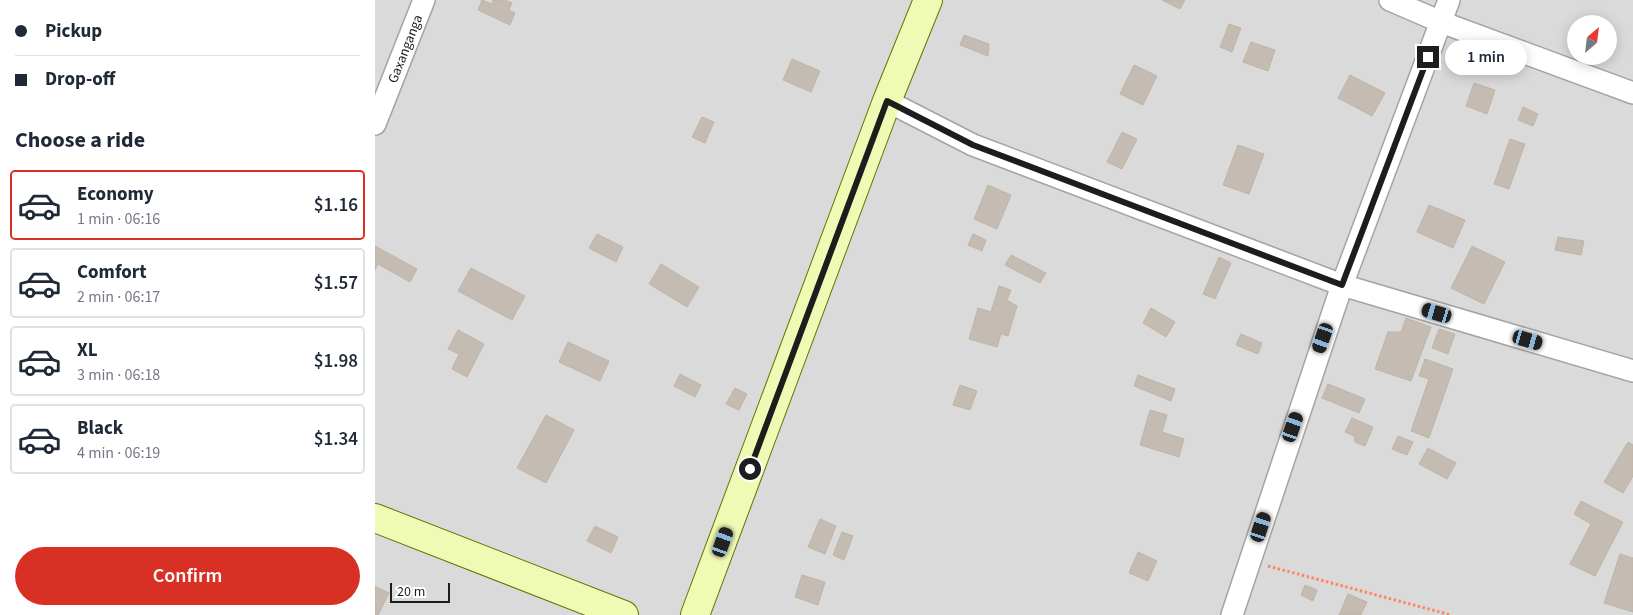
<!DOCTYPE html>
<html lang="en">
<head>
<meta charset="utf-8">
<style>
	:root { --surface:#fff; --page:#f6f6f7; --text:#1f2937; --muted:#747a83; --line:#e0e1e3; --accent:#d93025 }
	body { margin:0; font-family:"Source Sans 3",sans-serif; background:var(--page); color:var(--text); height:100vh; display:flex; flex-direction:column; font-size:19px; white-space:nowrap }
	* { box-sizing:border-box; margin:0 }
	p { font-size:16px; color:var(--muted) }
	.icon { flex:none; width:28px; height:28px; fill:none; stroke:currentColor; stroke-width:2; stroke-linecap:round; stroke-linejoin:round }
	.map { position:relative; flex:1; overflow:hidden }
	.side { display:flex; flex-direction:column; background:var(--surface); width:375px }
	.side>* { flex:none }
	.guide { display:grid; align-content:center; height:110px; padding:0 15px; background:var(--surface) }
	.needle { width:32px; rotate:28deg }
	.fabs { position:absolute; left:1192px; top:15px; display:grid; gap:10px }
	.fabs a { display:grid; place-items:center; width:50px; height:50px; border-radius:50%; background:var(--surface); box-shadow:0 2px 12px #0003; font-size:25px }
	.scale { position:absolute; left:15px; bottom:12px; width:60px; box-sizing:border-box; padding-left:5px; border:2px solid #1d1d1d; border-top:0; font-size:14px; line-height:18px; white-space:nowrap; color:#1d1d1d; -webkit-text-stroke:4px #fff; paint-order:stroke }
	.end { position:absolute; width:22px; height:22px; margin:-11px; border:6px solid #1d1d1d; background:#fff; box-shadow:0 0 0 2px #fff }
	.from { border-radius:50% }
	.bubble { position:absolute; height:35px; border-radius:18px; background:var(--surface); box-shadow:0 2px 12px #0003; font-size:16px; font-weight:600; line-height:35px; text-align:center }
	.car { position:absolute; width:15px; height:30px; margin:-15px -8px; border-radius:6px; box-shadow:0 0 4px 1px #0007; background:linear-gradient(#222 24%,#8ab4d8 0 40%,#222 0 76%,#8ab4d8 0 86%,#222 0) }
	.guide b { display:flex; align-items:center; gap:18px; height:48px; font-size:19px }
	.guide b+b { border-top:1px solid var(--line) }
	.guide i { width:12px; height:12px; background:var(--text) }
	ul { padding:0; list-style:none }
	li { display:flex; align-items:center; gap:15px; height:70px; margin:0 10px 8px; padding:0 5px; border:2px solid var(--line); border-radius:5px }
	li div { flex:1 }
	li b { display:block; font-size:19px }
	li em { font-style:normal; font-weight:600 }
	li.on { border-color:var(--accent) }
	li>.icon { width:45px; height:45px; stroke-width:1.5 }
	h2 { padding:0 15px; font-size:22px; line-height:60px }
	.action { display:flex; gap:10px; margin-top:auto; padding:10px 15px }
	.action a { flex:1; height:58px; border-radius:30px; background:var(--accent); color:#fff; font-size:20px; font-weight:600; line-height:58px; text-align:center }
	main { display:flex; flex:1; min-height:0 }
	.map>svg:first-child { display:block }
	.residential { fill:#dbdada; fill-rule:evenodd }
	.building { fill:#c4bbb2; stroke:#c1b4a5 }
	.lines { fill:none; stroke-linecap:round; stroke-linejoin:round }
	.street-casing { stroke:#a4a4a4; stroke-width:24 }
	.secondary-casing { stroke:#5d7701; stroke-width:30 }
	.path { stroke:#fe8664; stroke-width:3; stroke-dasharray:2.5 2.5; stroke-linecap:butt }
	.street { stroke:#fff; stroke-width:21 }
	.secondary { stroke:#effbb4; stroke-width:28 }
	.route { stroke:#1d1d1d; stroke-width:6 }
	.labels { text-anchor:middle; stroke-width:4; stroke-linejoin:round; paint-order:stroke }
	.street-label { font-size:14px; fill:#1d1d1d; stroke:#fff }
</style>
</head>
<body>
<main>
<section class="side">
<div class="guide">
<b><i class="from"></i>Pickup</b>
<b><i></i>Drop-off</b>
</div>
<h2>Choose a ride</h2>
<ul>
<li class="on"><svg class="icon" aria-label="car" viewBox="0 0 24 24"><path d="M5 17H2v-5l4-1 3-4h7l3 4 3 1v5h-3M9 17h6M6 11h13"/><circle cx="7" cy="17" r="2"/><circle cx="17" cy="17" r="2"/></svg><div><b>Economy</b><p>1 min · 06:16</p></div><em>$1.16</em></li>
<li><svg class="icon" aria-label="car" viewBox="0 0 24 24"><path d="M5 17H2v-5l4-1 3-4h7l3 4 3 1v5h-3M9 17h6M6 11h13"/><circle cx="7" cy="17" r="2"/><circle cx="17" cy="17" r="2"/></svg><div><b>Comfort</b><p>2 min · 06:17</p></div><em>$1.57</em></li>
<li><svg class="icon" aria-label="car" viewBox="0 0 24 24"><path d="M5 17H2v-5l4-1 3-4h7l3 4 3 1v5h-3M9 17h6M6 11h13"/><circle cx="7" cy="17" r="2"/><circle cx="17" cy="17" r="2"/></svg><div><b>XL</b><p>3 min · 06:18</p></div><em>$1.98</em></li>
<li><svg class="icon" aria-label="car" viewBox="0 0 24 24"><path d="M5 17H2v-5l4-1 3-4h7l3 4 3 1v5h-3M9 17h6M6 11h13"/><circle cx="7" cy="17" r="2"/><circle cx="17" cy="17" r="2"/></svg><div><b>Black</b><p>4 min · 06:19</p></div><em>$1.34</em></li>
</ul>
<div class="action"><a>Confirm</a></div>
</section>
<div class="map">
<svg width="1258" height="615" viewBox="0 0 1258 615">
	<rect width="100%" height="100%" fill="#efece3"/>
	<path class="residential" d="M0,0H1258V615H0ZM1201,24H1234V56H1201Z"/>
	<g class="building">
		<polygon points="107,0 117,4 118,0 130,0 137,3 134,10 140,13 135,25 103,10"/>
		<polygon points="787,0 810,0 805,9"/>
		<polygon points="854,24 866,28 857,52 845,47"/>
		<polygon points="589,35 614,44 613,56 585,45"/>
		<polygon points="876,42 900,50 893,71 868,62"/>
		<polygon points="417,59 445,71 436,92 408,80"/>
		<polygon points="759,65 782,76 768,105 745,94"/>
		<polygon points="975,75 1010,93 997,116 963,98"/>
		<polygon points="1099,83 1120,90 1112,114 1091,106"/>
		<polygon points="1148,107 1163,114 1158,126 1143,120"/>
		<polygon points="327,117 339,122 330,143 317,137"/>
		<polygon points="747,132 762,139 747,169 732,162"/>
		<polygon points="1135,139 1150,144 1134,189 1119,184"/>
		<polygon points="863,145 889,154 874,194 848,185"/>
		<polygon points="613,185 636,195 622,229 599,219"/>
		<polygon points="1054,205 1090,220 1078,248 1042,232"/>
		<polygon points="222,234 248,247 241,262 214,248"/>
		<polygon points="598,234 611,240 607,251 593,245"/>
		<polygon points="1183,237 1209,241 1206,255 1180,250"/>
		<polygon points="0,246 42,269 35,282 3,264 0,270"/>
		<polygon points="1097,246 1130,262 1109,304 1076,288"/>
		<polygon points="636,255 671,273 665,283 630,265"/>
		<polygon points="844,257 856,263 840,299 828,294"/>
		<polygon points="286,264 324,287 312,307 274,284"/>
		<polygon points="96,268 150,296 137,320 83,291"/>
		<polygon points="624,286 636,290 632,300 642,306 633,336 626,334 622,347 594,339 603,308 616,312"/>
		<polygon points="776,308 800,322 791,337 768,323"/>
		<polygon points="1031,318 1056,327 1036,381 1000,369 1013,332 1026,332"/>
		<polygon points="1064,329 1080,334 1073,354 1057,348"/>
		<polygon points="83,330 109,344 92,377 77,369 84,354 73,349"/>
		<polygon points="866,334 887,343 883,354 861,345"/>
		<polygon points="193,342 234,361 225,381 184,362"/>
		<polygon points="1050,359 1078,369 1054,438 1036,431 1054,379 1044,376"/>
		<polygon points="305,374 326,385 320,397 299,386"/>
		<polygon points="763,375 800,389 796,401 759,386"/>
		<polygon points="953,384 990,399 984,413 947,398"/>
		<polygon points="585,385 602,391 595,410 578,405"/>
		<polygon points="360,388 372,394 364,410 351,404"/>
		<polygon points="775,410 792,415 787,432 809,439 804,457 765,445"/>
		<polygon points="171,415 199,430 171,483 142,468"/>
		<polygon points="977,418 998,427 990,446 980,442 979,436 970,432"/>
		<polygon points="1023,436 1038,442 1032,455 1017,449"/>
		<polygon points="1253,442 1258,445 1258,476 1248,493 1229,482"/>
		<polygon points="1053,448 1081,463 1072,479 1044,464"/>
		<polygon points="1206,501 1248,522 1220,576 1195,564 1216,524 1199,514"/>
		<polygon points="445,519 461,526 450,554 433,547"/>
		<polygon points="220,526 243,537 236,553 212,541"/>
		<polygon points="467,532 478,536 469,560 458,555"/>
		<polygon points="763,552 782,561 773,581 754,573"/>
		<polygon points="1245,554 1258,558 1258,612 1229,603"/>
		<polygon points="427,575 450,582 443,605 420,597"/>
		<polygon points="930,585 942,590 938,601 926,595"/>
		<polygon points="0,586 14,593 3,615 0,615"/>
		<polygon points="973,594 992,602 986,615 964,615"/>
	</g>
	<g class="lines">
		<g class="street-casing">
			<g id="street">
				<polyline points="1015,0 1066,22 1258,93"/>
				<polyline points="512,101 598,145 967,285 1258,371"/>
				<path id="s1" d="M0,124L49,0"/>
				<polyline points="857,615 967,285 1074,0"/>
			</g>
		</g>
		<g class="secondary-casing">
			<g id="secondary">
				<polyline points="0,518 249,615"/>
				<polyline points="320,615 512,101 553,0"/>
			</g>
		</g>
		<polyline class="path" points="893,566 1076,615"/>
		<use href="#street" class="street"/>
		<use href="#secondary" class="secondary"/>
	</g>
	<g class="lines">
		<polyline class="route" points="375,469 512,101 598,145 967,285 1053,57"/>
	</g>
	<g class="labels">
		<g class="street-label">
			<text dy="5" stroke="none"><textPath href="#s1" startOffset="81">Gaxanganga</textPath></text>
		</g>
	</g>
</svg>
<div class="fabs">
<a><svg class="needle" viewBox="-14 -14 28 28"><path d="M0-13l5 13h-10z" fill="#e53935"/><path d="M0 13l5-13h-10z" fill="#747a83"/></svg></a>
</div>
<div class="scale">20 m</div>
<i class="end from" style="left:375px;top:469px"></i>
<i class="end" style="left:1053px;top:57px"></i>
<div class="bubble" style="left:1070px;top:40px;width:82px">1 min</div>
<i class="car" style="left:1062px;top:313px;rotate:287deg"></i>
<i class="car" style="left:948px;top:338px;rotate:199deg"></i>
<i class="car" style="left:1153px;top:340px;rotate:106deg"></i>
<i class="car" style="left:918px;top:427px;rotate:19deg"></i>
<i class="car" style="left:886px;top:527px;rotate:18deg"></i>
<i class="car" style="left:348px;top:542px;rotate:20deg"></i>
</div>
</main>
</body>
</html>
